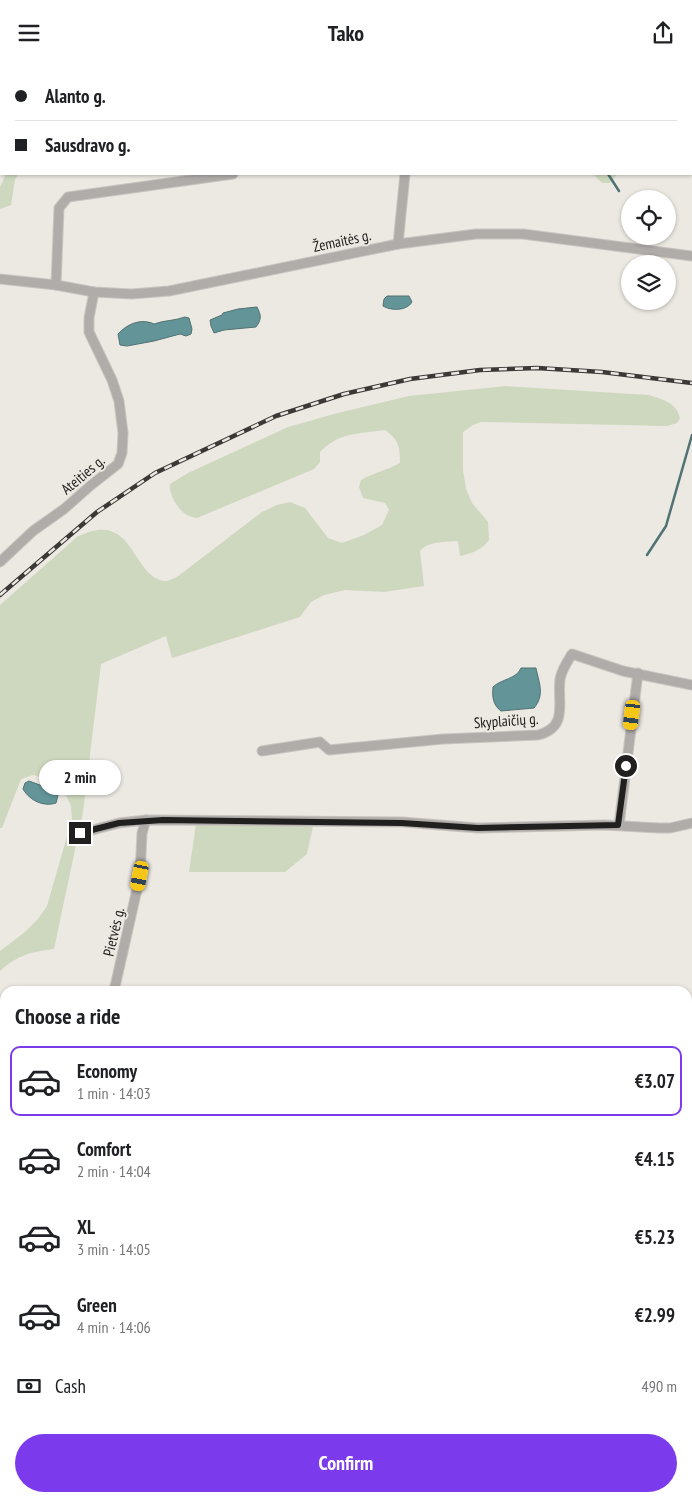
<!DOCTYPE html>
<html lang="en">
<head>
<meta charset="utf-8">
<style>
	:root { --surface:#fff; --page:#f6f6f6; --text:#202124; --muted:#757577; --line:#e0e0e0; --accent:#7c3aed }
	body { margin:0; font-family:"PT Sans Narrow",sans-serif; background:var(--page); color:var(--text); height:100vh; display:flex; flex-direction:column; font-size:19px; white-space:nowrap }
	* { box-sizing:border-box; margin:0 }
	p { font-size:16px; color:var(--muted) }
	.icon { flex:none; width:28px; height:28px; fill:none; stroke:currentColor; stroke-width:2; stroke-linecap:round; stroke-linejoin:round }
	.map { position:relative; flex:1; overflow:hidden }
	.details { position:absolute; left:0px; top:921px; width:692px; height:516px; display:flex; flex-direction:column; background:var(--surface); border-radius:15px 15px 0 0; box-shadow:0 1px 4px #0004 }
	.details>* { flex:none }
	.guide { position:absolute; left:0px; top:0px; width:692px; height:110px; box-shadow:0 1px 4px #0004; display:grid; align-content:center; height:110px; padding:0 15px; background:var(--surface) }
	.controls { position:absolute; left:621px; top:125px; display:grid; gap:10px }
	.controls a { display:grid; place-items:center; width:55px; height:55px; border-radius:50%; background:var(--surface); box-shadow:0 1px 4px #0004; font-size:25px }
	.end { position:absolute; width:22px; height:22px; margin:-11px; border:6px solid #22201e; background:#fff; box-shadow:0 0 0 2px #fff }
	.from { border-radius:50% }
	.bubble { position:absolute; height:35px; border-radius:18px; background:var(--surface); box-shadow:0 1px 4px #0004; font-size:16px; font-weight:700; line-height:35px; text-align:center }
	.car { position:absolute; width:15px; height:30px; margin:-15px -8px; border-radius:6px; box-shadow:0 0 4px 1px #0007; background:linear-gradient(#f5c518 24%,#345 0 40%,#f5c518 0 76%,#345 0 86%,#f5c518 0) }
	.guide b { display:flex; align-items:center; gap:18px; height:48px; font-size:19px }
	.guide b+b { border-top:1px solid var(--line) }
	.guide i { width:12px; height:12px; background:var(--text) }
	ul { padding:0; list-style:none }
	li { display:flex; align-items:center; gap:15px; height:70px; margin:0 10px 8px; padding:0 5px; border:2px solid transparent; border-radius:10px }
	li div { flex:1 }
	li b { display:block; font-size:19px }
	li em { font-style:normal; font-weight:700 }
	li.active { border-color:var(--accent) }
	li>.icon { width:45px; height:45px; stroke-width:1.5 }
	h2 { padding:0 15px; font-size:22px; line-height:60px }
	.pay { display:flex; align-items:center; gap:12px; height:55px; padding:0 15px; font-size:19px }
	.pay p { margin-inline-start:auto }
	.button { display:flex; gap:10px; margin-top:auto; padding:10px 15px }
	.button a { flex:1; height:58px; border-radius:30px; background:var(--accent); color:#fff; font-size:20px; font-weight:700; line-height:58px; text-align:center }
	header { display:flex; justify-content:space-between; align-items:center; height:65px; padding:0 15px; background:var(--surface); font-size:22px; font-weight:700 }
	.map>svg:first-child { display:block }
	.green { fill:#ced8be }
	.water { fill:#639598; stroke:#507273 }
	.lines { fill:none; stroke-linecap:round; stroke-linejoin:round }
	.stream { stroke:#507273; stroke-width:2.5 }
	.street-casing { stroke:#c8c4bf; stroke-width:11 }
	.secondary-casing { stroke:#c8c4bf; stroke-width:16 }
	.street { stroke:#afacaa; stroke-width:9 }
	.secondary { stroke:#928f8c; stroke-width:14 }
	.rail-casing { stroke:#3b3936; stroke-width:4.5 }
	.rail { stroke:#ece8e2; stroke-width:2.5; stroke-dasharray:8; stroke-linecap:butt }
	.route { stroke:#22201e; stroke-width:6 }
	.labels { text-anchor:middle; stroke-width:4; stroke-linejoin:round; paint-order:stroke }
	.street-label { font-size:15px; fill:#22201e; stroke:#ece8e2 }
</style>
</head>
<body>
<header><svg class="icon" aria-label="menu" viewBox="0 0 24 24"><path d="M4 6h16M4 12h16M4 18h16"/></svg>Tako<svg class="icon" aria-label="share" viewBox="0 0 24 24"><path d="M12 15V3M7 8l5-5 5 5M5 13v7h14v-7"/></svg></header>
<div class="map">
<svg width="692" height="1437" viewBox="0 0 692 1437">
	<rect width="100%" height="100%" fill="#ece8e2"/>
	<g class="green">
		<polygon points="6,109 18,109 15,115 11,140 0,144 0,122"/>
		<polygon points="593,109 617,109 610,118 602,118"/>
		<path d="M506,321L649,330C663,335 676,337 680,353L677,358L667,361L481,357L473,360L463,367V405L466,424L472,438L488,457L489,475C481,486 472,488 460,491L458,476C446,477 428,476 420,486L424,521L384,527L345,525L324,530L311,537L300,552L172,593L166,571L101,599L83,747L54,884C30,887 18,890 0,906V886L25,867L38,854L47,841L72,754L71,741L67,732L63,726L55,719L44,713L33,710L21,714L2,763H0V540L77,472C135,442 131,514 166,516C169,516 174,513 177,512L262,447L277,440L290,437L305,443L328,473L342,478L364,470L382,460L389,445L385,438L363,433L359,422L361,415C373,408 387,405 400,398C400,382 399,375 385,365C359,369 339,367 320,387V397L314,404L197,453C194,452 191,452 189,451C179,447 168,429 170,419L188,408L288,362L334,349L409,331Z"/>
		<polygon points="196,759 313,761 307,789 285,807 189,807"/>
	</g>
	<g class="water">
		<path d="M387,231H409L412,237C407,246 391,246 383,241L384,234Z"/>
		<path d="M257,242C261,250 262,254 256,262L224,265L214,268L211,261L210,255L222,250L223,248L238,244Z"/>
		<path d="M185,252L189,253L192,264L191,269L186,271L180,269L154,276L127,281L120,280L118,269C127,259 141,253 154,259C165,255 174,256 185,252Z"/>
		<path d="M521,603H536C539,618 545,630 534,643L501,646C493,640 492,632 493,622C501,614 517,614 521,603Z"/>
		<path d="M29,716L56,726L58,730L56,738C44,742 30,736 23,724L25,718Z"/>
	</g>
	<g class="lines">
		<g class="stream">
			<polyline points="608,109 619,126"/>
			<polyline points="647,490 666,461 692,370"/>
		</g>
		<g class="street-casing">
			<g id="street">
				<polyline points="397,1 400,1"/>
				<polyline points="398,179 405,109"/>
				<polyline points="0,214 56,220 94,227 132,229 169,226 398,179 476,169 523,169 692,191"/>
				<polyline points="56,220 59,143 68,132 233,109"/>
				<polyline points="0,497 33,466 64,444 90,421 118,399 122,388 123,368 119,336 112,315 89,267 89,253 94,227"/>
				<path d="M262,686L320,677L329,685L443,674L538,670C569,662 557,637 560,614C562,604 567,597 572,589L623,606L692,620"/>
				<polyline points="619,760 638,608"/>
				<polyline points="81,768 119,758 146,755 402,757 478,763 604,760 659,763 670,763 692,758"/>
				<polyline points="114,926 140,811 142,768 146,755"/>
				<polyline points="0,1127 5,1128"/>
				<polyline points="688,1138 692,1140"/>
				<polyline points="0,1272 5,1272"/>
				<polyline points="0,1402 5,1402"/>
				<polyline points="454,1437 455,1432"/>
			</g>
		</g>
		<g class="secondary-casing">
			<g id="secondary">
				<polyline points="688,1252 692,1241"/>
				<polyline points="606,1437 608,1432"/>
			</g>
		</g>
		<use href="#street" class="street"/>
		<use href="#secondary" class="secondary"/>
		<g class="rail-casing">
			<polyline id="rail" points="0,530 97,447 155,408 276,351 344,329 410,314 480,305 537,303 602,307 692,318"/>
		</g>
		<use href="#rail" class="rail"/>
	</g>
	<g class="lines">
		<polyline class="route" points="80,768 119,758 163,755 402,758 478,763 618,760 626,701"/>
	</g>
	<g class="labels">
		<g class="street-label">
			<text transform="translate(342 176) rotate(-12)" y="5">Žemaitės g.</text>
			<text transform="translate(83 410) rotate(-40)" y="5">Ateities g.</text>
			<text transform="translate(506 656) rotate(-4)" y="5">Skyplaičių g.</text>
			<text transform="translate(114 867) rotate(-77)" y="5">Pietvės g.</text>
		</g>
	</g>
</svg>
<div class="controls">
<a><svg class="icon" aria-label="locate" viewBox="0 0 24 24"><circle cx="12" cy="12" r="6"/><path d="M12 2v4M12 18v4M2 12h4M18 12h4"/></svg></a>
<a><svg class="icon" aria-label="layers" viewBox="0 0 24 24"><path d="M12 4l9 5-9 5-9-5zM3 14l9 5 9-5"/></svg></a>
</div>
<i class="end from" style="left:626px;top:701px"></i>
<i class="end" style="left:80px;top:768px"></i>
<div class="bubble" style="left:39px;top:695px;width:82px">2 min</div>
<i class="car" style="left:632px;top:650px;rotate:187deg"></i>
<i class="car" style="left:140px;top:811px;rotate:191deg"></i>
<div class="guide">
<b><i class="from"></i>Alanto g.</b>
<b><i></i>Sausdravo g.</b>
</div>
<section class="details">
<h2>Choose a ride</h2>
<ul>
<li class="active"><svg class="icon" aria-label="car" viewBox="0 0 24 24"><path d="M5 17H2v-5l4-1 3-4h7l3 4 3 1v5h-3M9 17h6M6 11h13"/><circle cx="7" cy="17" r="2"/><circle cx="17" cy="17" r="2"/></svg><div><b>Economy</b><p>1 min · 14:03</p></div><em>€3.07</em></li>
<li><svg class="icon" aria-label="car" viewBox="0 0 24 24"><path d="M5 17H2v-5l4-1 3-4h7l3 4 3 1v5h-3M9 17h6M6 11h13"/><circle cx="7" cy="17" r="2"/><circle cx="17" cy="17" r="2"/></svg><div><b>Comfort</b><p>2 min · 14:04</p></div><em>€4.15</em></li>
<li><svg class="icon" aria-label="car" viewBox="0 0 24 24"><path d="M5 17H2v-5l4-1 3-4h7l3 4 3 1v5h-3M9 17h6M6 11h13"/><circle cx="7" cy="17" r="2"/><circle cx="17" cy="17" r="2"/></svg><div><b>XL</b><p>3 min · 14:05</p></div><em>€5.23</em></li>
<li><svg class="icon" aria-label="car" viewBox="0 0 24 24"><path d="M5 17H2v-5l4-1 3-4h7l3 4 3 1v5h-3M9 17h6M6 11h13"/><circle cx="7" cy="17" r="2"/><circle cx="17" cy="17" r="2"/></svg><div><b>Green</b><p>4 min · 14:06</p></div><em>€2.99</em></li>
</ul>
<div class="pay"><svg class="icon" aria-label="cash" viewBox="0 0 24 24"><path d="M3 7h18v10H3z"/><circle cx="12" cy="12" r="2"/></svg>Cash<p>490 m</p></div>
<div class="button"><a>Confirm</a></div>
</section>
</div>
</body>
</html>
